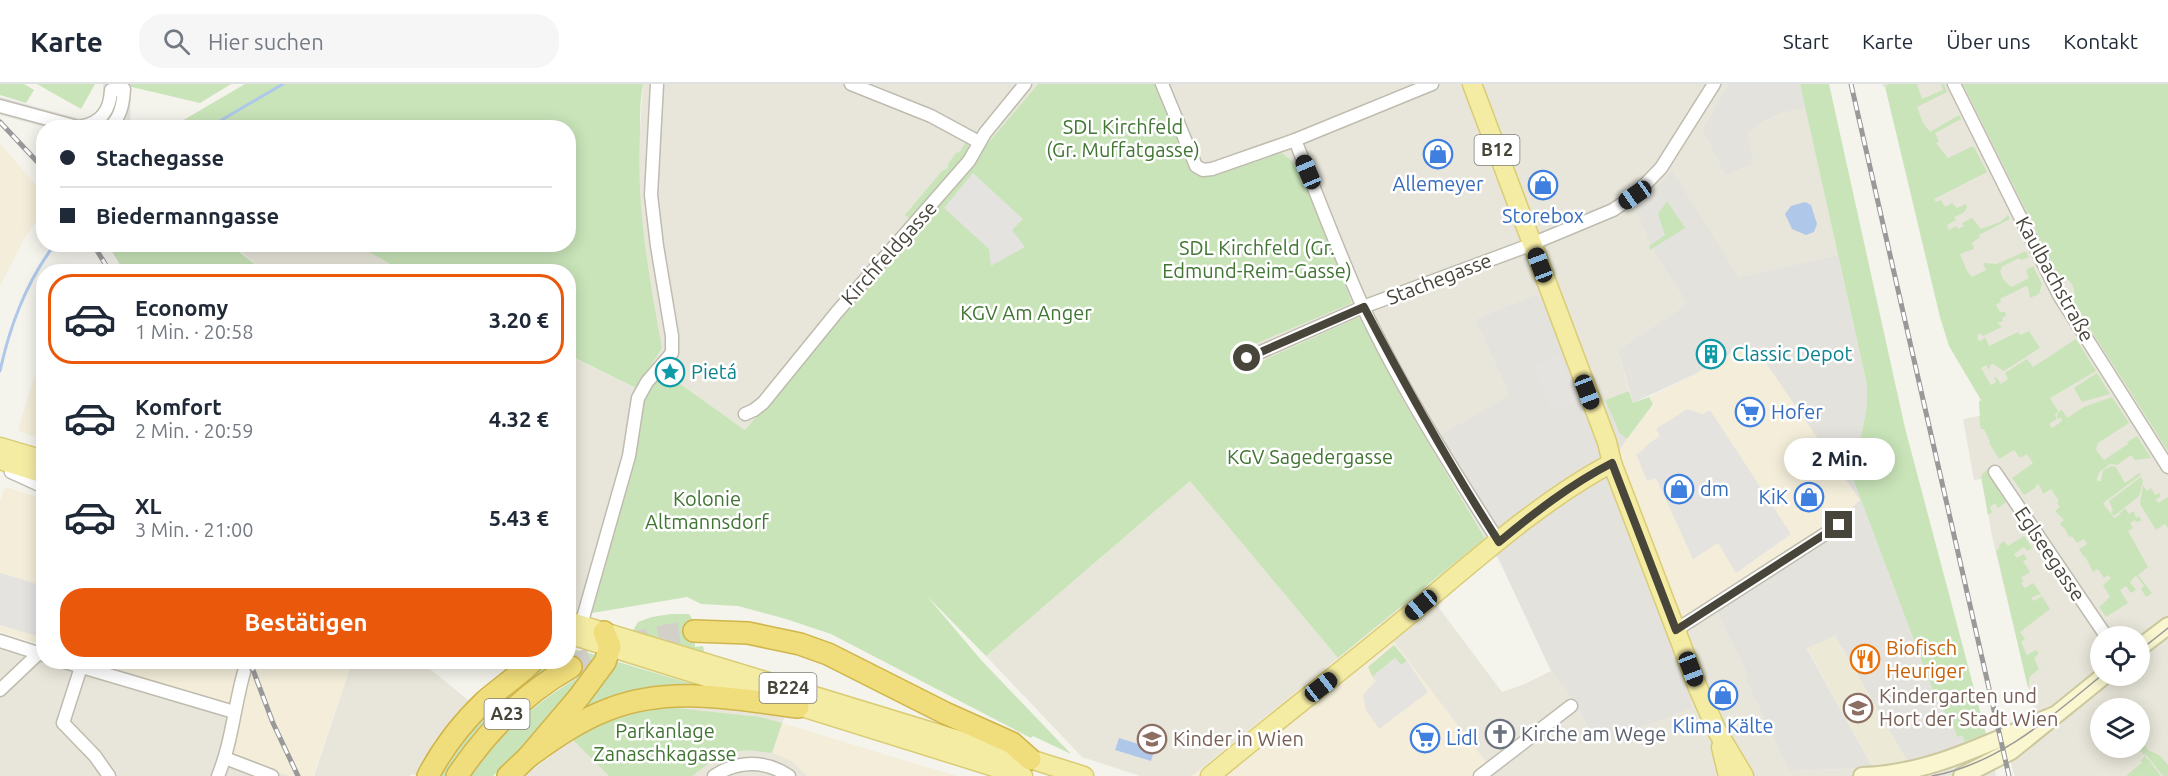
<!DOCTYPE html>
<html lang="de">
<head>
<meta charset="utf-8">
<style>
	:root { --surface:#fff; --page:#f6f6f7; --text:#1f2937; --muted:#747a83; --line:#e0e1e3; --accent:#ea580c }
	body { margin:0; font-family:Ubuntu,sans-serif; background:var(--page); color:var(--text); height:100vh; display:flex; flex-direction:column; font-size:22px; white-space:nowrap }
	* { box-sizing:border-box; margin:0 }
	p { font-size:20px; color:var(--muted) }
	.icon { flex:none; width:33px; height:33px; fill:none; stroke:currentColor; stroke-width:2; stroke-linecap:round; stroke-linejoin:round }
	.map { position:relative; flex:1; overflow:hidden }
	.sheet { position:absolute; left:36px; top:180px; width:540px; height:405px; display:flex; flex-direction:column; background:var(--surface); border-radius:24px; box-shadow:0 3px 15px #0003 }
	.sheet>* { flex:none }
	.hud { position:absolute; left:36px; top:36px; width:540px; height:132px; border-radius:24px; box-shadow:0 3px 15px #0003; display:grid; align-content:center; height:132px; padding:0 24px; background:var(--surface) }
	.buttons { position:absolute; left:2090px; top:542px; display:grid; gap:12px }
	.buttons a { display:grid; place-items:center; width:60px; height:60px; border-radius:50%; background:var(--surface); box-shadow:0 3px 15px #0003; font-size:30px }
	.end { position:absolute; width:27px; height:27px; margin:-14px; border:8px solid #48453a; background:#fff; box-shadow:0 0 0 3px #fff }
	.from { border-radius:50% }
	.bubble { position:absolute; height:42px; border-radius:21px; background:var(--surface); box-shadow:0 3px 15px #0003; font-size:20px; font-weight:600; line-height:42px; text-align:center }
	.car { position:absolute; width:18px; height:36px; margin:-18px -9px; border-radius:8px; box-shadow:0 0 4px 2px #0007; background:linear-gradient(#222 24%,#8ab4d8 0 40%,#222 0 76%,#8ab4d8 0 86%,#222 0) }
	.hud b { display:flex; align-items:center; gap:21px; height:57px; font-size:22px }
	.hud b+b { border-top:2px solid var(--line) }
	.hud i { width:15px; height:15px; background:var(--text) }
	ul { padding:10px 0 0; list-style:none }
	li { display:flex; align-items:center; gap:18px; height:90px; margin:0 12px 9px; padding:0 12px; border:3px solid transparent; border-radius:24px }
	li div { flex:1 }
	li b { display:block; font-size:22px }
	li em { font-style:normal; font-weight:600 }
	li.active { border-color:var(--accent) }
	li>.icon { width:54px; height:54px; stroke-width:1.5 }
	.action { display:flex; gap:12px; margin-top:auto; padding:12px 24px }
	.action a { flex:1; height:69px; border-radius:24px; background:var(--accent); color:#fff; font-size:24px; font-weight:600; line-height:69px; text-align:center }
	header { display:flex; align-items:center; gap:36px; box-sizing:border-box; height:84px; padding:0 30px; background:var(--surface); border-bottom:2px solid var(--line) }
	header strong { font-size:28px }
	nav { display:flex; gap:33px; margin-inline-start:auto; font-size:21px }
	.search { width:420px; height:54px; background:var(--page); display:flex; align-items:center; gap:15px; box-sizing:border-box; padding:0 21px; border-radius:24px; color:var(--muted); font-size:22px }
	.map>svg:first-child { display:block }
	.residential { fill:#e8e6da; fill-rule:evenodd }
	.commercial { fill:#f3edda }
	.industrial { fill:#e4e2dd }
	.education { fill:#ecead7 }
	.green { fill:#c9e4b9 }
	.parking { fill:#e4e3e0 }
	.water { fill:#afc8ea }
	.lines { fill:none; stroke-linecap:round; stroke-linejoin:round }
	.stream { stroke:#afc8ea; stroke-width:3 }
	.motorway-tunnel { stroke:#d2d0c8; stroke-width:21; stroke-dasharray:21 10; stroke-linecap:butt }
	.minor-casing { stroke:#bfbcaf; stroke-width:15 }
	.secondary-casing { stroke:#ccc89e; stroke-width:20 }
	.primary-casing { stroke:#d9cc75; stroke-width:21 }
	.motorway-casing { stroke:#cfb54b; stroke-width:24 }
	.minor { stroke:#fff; stroke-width:12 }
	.secondary { stroke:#faf7d0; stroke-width:16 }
	.primary { stroke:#f5eca4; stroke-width:18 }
	.motorway { stroke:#f0dd7b; stroke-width:21 }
	.tram { stroke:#999; stroke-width:1.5 }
	.rail-casing { stroke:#999; stroke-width:5 }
	.rail { stroke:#fff; stroke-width:3; stroke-dasharray:9; stroke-linecap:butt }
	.route { stroke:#48453a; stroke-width:8 }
	.labels { text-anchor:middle; stroke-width:5; stroke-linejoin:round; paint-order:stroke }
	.shield { fill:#fff; stroke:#7f7d75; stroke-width:1.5 }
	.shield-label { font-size:18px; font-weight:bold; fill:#48453a }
	.park-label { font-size:20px; fill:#407532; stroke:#fff }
	.shop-label { font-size:20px; fill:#366cbe; stroke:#fff }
	.street-label { font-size:20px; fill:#48453a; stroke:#fff }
	.culture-label { font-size:20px; fill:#0d838f; stroke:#fff; text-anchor:start }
	.food-label { font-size:20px; fill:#c56008; stroke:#fff; text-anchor:start }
	.education-label { font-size:20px; fill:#785e54; stroke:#fff; text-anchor:start }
	.worship-label { font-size:20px; fill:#5b616d; stroke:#fff; text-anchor:start }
</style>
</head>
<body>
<header>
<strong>Karte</strong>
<div class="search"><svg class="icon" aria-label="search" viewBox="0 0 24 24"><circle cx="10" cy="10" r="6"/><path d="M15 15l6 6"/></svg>Hier suchen</div>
<nav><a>Start</a><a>Karte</a><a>Über uns</a><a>Kontakt</a></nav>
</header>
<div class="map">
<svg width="2168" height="692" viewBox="0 0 2168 692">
	<rect width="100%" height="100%" fill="#f4f3ec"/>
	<g class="residential">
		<polygon points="643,0 1038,0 745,346 662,287 599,490 592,529 580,533 568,530 568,271 636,304 645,170 639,119 639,62"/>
		<polygon points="1159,0 1728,0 1702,45 1725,92 1754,80 1746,49 1754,43 1782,29 1806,24 1838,171 1739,193 1671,88 1656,172 1687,220 1618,266 1629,307 1605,316 1537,210 1475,235 1509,311 1428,358 1405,320 1359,233 1253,281 1241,266 1352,219 1302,91 1292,77 1210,91 1201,90"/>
		<path d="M1882,0H2032L2168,196V692H2015L2013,687L2003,643L2020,637L2034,628L1992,452L1982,395L1974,396L1963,335L1980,332L1979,318L1981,316L1949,260L1885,3H1883ZM2100,552H2139V591H2100ZM2100,624H2139V663H2100Z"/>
		<polygon points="238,160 356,161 403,187 264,187 238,165"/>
		<polygon points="1190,397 1338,574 1192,692 1140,692 1082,673 986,572"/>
		<polygon points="1424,504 1502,608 1525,600 1551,587 1577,621 1596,660 1677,538 1711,516 1747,590 1747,599 1789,687 1842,685 1908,677 1965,662 1964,658 1986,650 1996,692 1474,692 1488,681 1380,540"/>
		<polygon points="0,549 43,563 44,578 89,578 238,625 229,668 289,692 0,692"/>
		<polygon points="352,578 425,578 425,581 468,616 434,657 417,692 411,690 410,692 314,692"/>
		<polygon points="719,622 785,631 773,669 792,677 807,692 524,692 573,656 604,638 666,623"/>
	</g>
	<g class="commercial">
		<polygon points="0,60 43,109 44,126 25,153 0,202"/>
		<polygon points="1745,261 1757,279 1764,275 1860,416 1844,431 1677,538 1614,373 1653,320 1649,313 1695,290"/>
		<polygon points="34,293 43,296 43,355 18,347"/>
		<polygon points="5,403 43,415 43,561 0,548 0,417"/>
		<polygon points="1380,540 1488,681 1474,692 1192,692"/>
		<polygon points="95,578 352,578 313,692 289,692 229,668 238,625"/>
		<polygon points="782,639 890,672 957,692 807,692 792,677 772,669"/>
	</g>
	<g class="industrial">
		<polygon points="1728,0 1800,0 1806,24 1782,29 1754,43 1747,50 1754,80 1725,92 1702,45"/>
		<polygon points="1672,87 1739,193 1838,171 1867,301 1867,321 1863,343 1852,392 1937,616 1953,641 1957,653 1963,652 1965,663 1907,677 1835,552 1807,565 1872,682 1842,685 1789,687 1747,599 1747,590 1711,516 1844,431 1860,416 1764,276 1758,279 1745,261 1695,290 1633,319 1618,266 1687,220 1656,172 1636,126"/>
		<polygon points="1537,210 1605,316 1620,350 1627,355 1614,373 1677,538 1692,624 1596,660 1577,621 1551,587 1499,476 1428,358 1509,311 1475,235"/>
	</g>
	<polygon class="education" points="1835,552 1861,597 1907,677 1872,682 1807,564"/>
	<g class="green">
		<polygon points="0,0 24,0 34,6 26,19 0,11"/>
		<polygon points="37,0 95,0 81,25"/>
		<polygon points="119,0 231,0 200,19"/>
		<path d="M245,0H643C640,17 640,33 640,50C636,123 649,193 662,264L636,304L569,271L568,188L403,187L356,161L568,160V44H170Z"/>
		<polygon points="1038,0 1159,0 1194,84 1211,91 1282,69 1292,77 1302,90 1352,219 1241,266 1253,281 1359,233 1405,320 1485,454 1338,574 1190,397 986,572 926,511 981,576 1071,670 1033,652 1031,654 831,550 786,535 738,522 701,520 687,513 592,529 599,490 641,314 662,287 745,346"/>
		<polygon points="1800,0 1829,0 1905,344 1986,650 1964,658 1963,652 1957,653 1953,641 1937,617 1852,392 1863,343 1867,321 1867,301"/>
		<path d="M1889,0H1917L1922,15L1943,6L1941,0H1944L1947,8L1917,23L1923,39L1930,48L1959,31L1961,35L1935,49L1939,58L1936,59L1948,74L1971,63H1974L1987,88L1934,115L1936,118L1941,116L1945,123L1952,119L1957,124L1966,120L1967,124L1963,129L1954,133L1956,136L1947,141L1949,146L1956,142L1958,145L1964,142L1962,139L1972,134L1981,145L2000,138L2008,131L2010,135L1979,151L1980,153L1972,159L1974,165L1960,170L1967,187L1972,193L1986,186L1983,179L1997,180L2026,167L2029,173L2021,176L2019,174L2001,183L2002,185L2000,187L2003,195L2011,203L2029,194L2026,186L2033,182L2042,200L2039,210L2030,214L2028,203L2026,202L2000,215L2001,218L1996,221L2000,228H2005L2006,232L2002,234L2003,237L1997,239L2002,243L1983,252L1979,249L1977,255L1981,257L1985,253L1989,262L2018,248L2020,251L2029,247L2040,264L2004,287L1993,280L1990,281L1989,286L1986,281L1981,284L1991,301L1996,298L1994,294L1996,293L2001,300L2008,295L2005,289L2027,275L2033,283L2076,255L2096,287L2050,314L2058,327L2055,331L2057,335L2049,340L2052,344L2062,337L2061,333L2058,335L2057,333L2058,328L2062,326L2067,334L2084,323L2112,313L2129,339L2098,359L2096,366L2104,376L2128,360L2127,358L2137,352L2151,374L2135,376L2131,371L2117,381L2110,380C2103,385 2097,388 2097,397H2101L2103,386L2111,382L2116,383L2125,399L2139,389L2141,391L2103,419L2114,434L2117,433L2125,424L2129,430L2134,427L2136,434L2139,432L2142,437L2136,438L2135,436L2130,439L2133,444L2128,447L2148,483L2138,491L2152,509L2146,513L2141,505L2144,502L2136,491L2130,498L2136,506L2131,509L2126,502L2120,506L2128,519L2106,533L2099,523L2110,513L2103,501L2111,494L2108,491L2104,494L2098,485L2093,488L2086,474L2087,473H2084L2079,465L2087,460L2084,455L2077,459L2072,452L2069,453L2064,443H2062L2060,440L2064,436L2055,427L2060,423L2057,419L2059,417L2051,405L2043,410L2040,402L2037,400L2035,404L2024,411L2012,394L2033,379L2027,370L2020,374L2014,366L1999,375L1989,359L1990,358L1984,345H1981L1979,332H1980L1979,318L1981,316L1949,262L1940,233L1885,2Z"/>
		<path d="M1963,0H2168V367L2073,218C2077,204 2072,195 2058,191Z"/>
		<polygon points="966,57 970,66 915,138 905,131 942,87 948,84 948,80 956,69 960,68"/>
		<polygon points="1667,117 1685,144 1650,166 1649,162 1665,151 1658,130"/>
		<polygon points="108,161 230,161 264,187 124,187"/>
		<polygon points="2097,289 2110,310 2082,318 2074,304"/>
		<polygon points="1629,307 1633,319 1649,313 1653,320 1627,355 1620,350 1605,316"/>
		<polygon points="1988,384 1991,387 1988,390 2006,418 1998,424 1995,419 1990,423 1992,428 1988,431 1981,392"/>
		<polygon points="2141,393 2143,397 2139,412 2114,432 2111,428 2113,426 2109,417"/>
		<polygon points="2143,401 2147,407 2151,404 2155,411 2159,409 2161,412 2156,415 2158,419 2168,413 2168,444 2165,440 2156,446 2140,420"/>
		<polygon points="2024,452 2032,464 2027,467 2024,463 2014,470 2017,474 2024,470 2027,475 2023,477 2030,488 2021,494 2024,497 2021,499 2025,504 2033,499 2041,510 2031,514 2034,517 2042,512 2050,525 2020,548 2025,555 2021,558 2027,571 2036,566 2039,569 2034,574 2039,585 2030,592 2028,604 1996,466 1999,465 1999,461 2004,457 2008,462"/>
		<polygon points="671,530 689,530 694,538 695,563 703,562 704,567 695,570 631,550 638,538 652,533"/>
		<polygon points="1394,561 1407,577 1401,581 1395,574 1373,592 1375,598 1368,583"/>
		<path d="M569,564L600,572L531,655L493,692H470C499,651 534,620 577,594L568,578Z"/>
		<polygon points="615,577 699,602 580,630 578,626"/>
		<polygon points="542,578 563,578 462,669 446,692 434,692 456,658"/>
		<path d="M666,623L760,633L782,639L772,669L747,666L729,669L713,676L692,692H609L573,656C606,637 628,629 666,623Z"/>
		<polygon points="2139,654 2148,666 2159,671 2168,681 2168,692 2163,692 2144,668 2146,675 2148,675 2161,692 2126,692 2143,678 2140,677 2145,672 2138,663"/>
	</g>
	<g class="parking">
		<polygon points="103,0 131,0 130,44 44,43 0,31 0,13 77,34 85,34 94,30 100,25 103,14"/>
		<polygon points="973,89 1023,135 1012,146 1025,163 991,182 989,165 944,124"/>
		<polygon points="1559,270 1577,317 1551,327 1533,282"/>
		<polygon points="1687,325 1703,330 1710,326 1791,450 1736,489 1718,459 1693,475 1656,394 1647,397 1636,370 1642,367 1648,360 1660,352 1656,345"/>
		<polygon points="0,489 43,502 43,554 0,541"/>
		<polygon points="1395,574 1401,581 1407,577 1428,608 1379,645 1366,626 1363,611 1376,597 1373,592"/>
	</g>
	<g class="water">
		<polygon points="1805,118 1811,121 1817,140 1814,148 1806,151 1792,145 1785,130 1791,122"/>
		<polygon points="1119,654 1155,665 1151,677 1115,666"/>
	</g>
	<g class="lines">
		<g class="stream">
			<polyline points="208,44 283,0"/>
			<path d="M0,287C10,241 26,198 55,160"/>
		</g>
		<path class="motorway-tunnel" d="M571,583C614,561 646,553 694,547"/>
		<g class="minor-casing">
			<g id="minor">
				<polyline points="851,0 931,32 979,58"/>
				<polyline points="1162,0 1196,82 1203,86 1212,85 1295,56 1432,0"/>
				<polyline points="1954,0 2059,211 2168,383"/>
				<polyline points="0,22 81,44"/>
				<path d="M80,43C101,39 110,27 111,6L124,5C123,20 121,33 109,44"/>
				<path d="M1295,56C1317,111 1338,167 1362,221C1401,304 1450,381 1499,458"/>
				<polyline points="1247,274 1363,223 1522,164 1613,126 1635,111 1661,84 1714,0"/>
				<polyline points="745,330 754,326 763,319 837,228 969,77 985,49 1025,0"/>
				<polyline points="13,380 11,388 44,403"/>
				<polyline points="1995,388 2106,552"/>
				<polyline points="581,541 629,372 638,314 647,298 672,269 672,252 657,162 651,111 657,0"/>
				<polyline points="1676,546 1839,441"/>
				<polyline points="0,557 44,571"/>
				<polyline points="65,578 234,628"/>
				<polyline points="81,583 63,639 95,672 109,692"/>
				<polyline points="0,606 39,569"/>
				<polyline points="225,674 272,692"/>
				<path d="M218,692C232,658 234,623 244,588"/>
				<path d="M714,692C738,676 765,676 789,692"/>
				<polyline points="1480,692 1571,622"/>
			</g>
		</g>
		<g class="secondary-casing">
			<g id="secondary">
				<polyline points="2139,564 2168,542"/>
				<path d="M1862,692C1932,690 1991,657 2055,631"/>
				<polyline points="1962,692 2011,667 2105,591"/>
			</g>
		</g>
		<g class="primary-casing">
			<g id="primary">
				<polyline points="1472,0 1607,358 1612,379 1698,604 1717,647 1744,692"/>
				<polyline points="0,363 44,376"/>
				<polyline points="0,376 44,390"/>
				<polyline points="568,537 1008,671 1030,675 1084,692"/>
				<polyline points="568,550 1023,692"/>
				<polyline points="1721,663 1728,692"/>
				<path d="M1210,692C1275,638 1343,586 1408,532C1471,480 1541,416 1612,379"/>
			</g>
		</g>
		<g class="motorway-casing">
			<g id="motorway">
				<polyline points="694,547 748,549 800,560 828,570 945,629 1012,659 1030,675"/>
				<path d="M528,673C553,655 578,637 607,626C669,601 735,615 798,623"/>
				<path d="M428,692C442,665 463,638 485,617C500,604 518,592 532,578"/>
				<path d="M457,692C487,647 523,610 571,583"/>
				<polyline points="508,692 528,673 579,613 605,578 610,563 604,548"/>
			</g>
		</g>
		<use href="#minor" class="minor"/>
		<use href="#secondary" class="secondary"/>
		<use href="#primary" class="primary"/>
		<use href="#motorway" class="motorway"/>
		<g class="tram">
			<polyline points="2139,567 2168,544"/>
			<path d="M1932,692C1999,680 2051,633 2102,591"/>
		</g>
		<g class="rail-casing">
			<g id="rail">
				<polyline points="1851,0 2009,692"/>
				<polyline points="0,38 44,85"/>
				<polyline points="93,160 110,188"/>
				<polyline points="250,578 273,639 298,692"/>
			</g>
		</g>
		<use href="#rail" class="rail"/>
	</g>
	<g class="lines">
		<path class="route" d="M1247,274L1364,223C1406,303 1450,382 1499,458C1534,429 1571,400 1612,379L1676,546L1839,441"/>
	</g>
	<defs>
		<g id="shop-ring" transform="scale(1.5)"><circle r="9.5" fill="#fff" stroke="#3f7fe0" stroke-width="1.5"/><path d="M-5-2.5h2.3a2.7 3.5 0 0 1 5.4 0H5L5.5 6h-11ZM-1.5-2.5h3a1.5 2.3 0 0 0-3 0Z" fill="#3f7fe0"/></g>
		<g id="building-ring" transform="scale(1.5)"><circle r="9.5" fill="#fff" stroke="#0f9aa8" stroke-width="1.5"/><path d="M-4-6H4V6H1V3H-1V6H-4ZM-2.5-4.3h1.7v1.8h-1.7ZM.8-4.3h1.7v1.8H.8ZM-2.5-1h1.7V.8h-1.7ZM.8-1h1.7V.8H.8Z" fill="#0f9aa8"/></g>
		<g id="sight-ring" transform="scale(1.5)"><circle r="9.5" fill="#fff" stroke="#0f9aa8" stroke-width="1.5"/><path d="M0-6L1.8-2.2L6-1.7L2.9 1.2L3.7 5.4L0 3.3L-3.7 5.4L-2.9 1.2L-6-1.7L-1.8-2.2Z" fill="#0f9aa8"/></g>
		<g id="supermarket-ring" transform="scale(1.5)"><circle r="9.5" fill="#fff" stroke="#3f7fe0" stroke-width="1.5"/><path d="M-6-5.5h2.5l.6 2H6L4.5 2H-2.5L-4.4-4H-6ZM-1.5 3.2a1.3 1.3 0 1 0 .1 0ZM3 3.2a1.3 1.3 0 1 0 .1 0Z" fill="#3f7fe0"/></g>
		<g id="restaurant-ring" transform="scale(1.5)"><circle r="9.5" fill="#fff" stroke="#e8710a" stroke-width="1.5"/><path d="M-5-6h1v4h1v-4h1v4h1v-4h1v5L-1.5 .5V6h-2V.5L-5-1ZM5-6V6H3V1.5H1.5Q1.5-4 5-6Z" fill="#e8710a"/></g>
		<g id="school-ring" transform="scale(1.5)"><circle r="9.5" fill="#fff" stroke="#8d6e63" stroke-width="1.5"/><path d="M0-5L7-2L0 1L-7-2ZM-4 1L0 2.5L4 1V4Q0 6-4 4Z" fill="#8d6e63"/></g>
		<g id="church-ring" transform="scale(1.5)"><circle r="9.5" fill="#fff" stroke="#6b7280" stroke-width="1.5"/><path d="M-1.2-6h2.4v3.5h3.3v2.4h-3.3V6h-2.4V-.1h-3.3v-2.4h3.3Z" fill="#6b7280"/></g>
	</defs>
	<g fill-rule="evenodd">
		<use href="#shop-ring" x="1438" y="70"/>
		<use href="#shop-ring" x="1543" y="101"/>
		<use href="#building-ring" x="1711" y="270"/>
		<use href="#sight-ring" x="670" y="288"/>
		<use href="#supermarket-ring" x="1750" y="328"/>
		<use href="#shop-ring" x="1679" y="405"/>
		<use href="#shop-ring" x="1809" y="413"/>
		<use href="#restaurant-ring" x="1865" y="575"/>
		<use href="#shop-ring" x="1723" y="611"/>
		<use href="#school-ring" x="1858" y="624"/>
		<use href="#church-ring" x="1500" y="650"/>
		<use href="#supermarket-ring" x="1425" y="654"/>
		<use href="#school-ring" x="1152" y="655"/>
	</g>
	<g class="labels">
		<g class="shield">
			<rect x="1474.5" y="51" width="45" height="30" rx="4.5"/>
			<rect x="759.5" y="589" width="57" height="30" rx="4.5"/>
			<rect x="484.5" y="615" width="45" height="30" rx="4.5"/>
		</g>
		<g class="shield-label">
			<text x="1497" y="72">B12</text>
			<text x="788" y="610">B224</text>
			<text x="507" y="636">A23</text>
		</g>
		<g class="park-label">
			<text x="1123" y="50">SDL Kirchfeld<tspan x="1123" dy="23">(Gr. Muffatgasse)</tspan></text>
			<text x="1257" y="171">SDL Kirchfeld (Gr.<tspan x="1257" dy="23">Edmund-Reim-Gasse)</tspan></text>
			<text x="1026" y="236">KGV Am Anger</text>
			<text x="1310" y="380">KGV Sagedergasse</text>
			<text x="707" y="422">Kolonie<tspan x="707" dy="23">Altmannsdorf</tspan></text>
			<text x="665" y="654">Parkanlage<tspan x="665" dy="23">Zanaschkagasse</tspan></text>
		</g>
		<g class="shop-label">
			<text x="1438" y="107">Allemeyer</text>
			<text x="1543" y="139">Storebox</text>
			<text x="1771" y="335" text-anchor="start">Hofer</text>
			<text x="1700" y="412" text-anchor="start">dm</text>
			<text x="1788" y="420" text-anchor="end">KiK</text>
			<text x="1723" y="649">Klima Kälte</text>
			<text x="1446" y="661" text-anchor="start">Lidl</text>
		</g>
		<g class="street-label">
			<text transform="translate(889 169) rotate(-48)" y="7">Kirchfeldgasse</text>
			<text transform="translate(1439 195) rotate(-21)" y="7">Stachegasse</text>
			<text transform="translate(2055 195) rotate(61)" y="7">Kaulbachstraße</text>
			<text transform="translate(2050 470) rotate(56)" y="7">Eglseegasse</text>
		</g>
		<g class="culture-label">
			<text x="1732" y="277">Classic Depot</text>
			<text x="691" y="295">Pietá</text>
		</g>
		<g class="food-label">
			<text x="1886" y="571">Biofisch<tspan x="1886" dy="23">Heuriger</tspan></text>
		</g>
		<g class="education-label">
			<text x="1879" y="619">Kindergarten und<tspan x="1879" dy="23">Hort der Stadt Wien</tspan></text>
			<text x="1173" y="662">Kinder in Wien</text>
		</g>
		<g class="worship-label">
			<text x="1521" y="657">Kirche am Wege</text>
		</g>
	</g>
</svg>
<div class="buttons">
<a><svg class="icon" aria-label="locate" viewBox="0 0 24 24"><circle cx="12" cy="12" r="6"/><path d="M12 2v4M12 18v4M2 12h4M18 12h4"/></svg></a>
<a><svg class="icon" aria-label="layers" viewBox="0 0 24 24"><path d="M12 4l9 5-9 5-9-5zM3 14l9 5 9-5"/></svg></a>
</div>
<i class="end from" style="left:1247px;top:274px"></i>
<i class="end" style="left:1839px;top:441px"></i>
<div class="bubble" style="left:1784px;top:354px;width:111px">2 Min.</div>
<i class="car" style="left:1308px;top:88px;rotate:337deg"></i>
<i class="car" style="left:1635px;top:111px;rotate:235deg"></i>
<i class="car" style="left:1540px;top:181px;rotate:339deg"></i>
<i class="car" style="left:1587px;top:308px;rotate:159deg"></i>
<i class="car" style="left:1421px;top:521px;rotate:230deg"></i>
<i class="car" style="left:1691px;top:585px;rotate:159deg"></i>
<i class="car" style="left:1321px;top:603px;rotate:52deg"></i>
<div class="hud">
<b><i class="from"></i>Stachegasse</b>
<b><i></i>Biedermanngasse</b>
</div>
<section class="sheet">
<ul>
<li class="active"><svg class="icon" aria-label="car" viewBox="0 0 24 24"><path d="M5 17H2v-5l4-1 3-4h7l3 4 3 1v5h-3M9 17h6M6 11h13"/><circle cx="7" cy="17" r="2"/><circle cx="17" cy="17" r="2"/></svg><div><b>Economy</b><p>1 Min. · 20:58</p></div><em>3.20 €</em></li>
<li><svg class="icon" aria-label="car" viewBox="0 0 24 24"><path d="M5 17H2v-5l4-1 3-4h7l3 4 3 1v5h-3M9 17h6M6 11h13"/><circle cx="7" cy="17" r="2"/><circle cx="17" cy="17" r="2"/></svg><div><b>Komfort</b><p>2 Min. · 20:59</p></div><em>4.32 €</em></li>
<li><svg class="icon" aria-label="car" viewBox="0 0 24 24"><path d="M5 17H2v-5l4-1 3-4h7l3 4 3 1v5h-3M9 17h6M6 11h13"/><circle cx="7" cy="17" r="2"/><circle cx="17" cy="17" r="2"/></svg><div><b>XL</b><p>3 Min. · 21:00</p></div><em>5.43 €</em></li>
</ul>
<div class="action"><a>Bestätigen</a></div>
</section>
</div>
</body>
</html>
